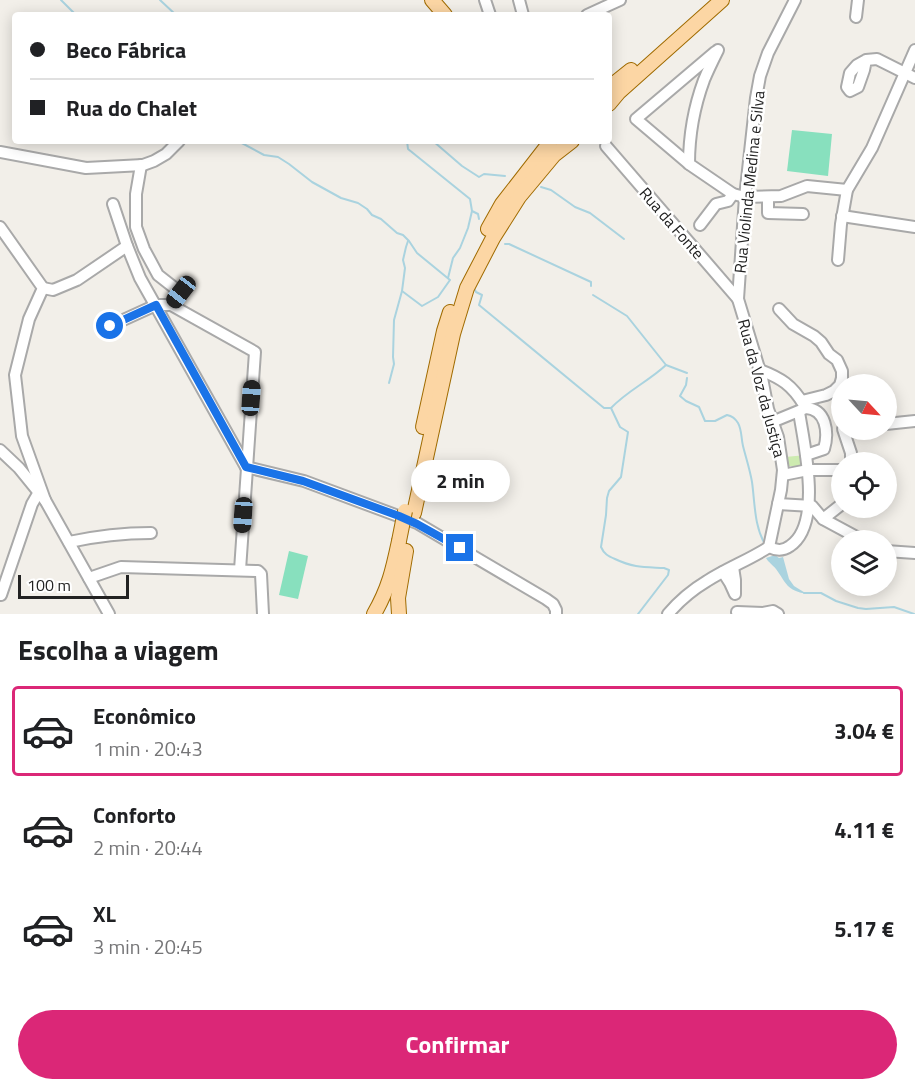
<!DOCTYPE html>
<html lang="pt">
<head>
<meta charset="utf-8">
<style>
	:root { --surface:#fff; --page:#f6f6f6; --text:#202124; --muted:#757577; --line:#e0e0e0; --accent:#db2777 }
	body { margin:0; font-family:"Titillium Web",sans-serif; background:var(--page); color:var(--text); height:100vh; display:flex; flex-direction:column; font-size:22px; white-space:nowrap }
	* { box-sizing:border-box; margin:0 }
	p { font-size:20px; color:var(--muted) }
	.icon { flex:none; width:33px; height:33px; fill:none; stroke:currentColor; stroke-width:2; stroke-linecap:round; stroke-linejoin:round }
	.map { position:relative; height:614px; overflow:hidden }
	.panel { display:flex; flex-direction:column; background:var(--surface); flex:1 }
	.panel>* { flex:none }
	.hud { position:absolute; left:12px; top:12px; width:600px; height:132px; border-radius:6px; box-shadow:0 3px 15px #0003; display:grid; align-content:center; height:132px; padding:0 18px; background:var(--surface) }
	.needle { width:39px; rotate:116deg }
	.controls { position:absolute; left:831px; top:374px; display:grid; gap:12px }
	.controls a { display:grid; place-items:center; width:66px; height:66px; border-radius:50%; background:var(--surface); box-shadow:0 3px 15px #0003; font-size:30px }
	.scale { position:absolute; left:18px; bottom:15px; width:111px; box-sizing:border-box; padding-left:6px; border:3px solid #222; border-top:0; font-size:16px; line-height:21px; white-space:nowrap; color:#222; -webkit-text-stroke:4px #fff; paint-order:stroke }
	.end { position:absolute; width:27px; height:27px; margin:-14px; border:8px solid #1a73e8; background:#fff; box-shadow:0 0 0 3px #fff }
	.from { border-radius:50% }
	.bubble { position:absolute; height:42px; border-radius:21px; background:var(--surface); box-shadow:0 3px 15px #0003; font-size:20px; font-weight:700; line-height:42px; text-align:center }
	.car { position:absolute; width:18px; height:36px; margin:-18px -9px; border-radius:8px; box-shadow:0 0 4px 2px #0007; background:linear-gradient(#222 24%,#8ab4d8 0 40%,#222 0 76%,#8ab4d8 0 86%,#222 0) }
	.hud b { display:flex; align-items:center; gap:21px; height:57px; font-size:22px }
	.hud b+b { border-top:2px solid var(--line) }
	.hud i { width:15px; height:15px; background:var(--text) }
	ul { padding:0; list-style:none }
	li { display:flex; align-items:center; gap:18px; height:90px; margin:0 12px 9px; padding:0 6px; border:3px solid transparent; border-radius:6px }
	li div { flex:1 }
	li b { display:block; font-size:22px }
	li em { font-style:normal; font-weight:700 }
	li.active { border-color:var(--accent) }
	li>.icon { width:54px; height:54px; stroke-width:1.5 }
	h2 { padding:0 18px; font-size:27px; line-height:72px }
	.action { display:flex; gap:12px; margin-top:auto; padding:12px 18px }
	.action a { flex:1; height:69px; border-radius:36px; background:var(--accent); color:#fff; font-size:24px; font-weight:700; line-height:69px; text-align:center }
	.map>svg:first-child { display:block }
	.grass { fill:#cdebb0 }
	.pitch { fill:#88e0be }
	.water { fill:#aad3df }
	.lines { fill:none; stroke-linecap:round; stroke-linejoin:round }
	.stream { stroke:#aad3df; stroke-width:2 }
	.minor-casing { stroke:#a9a9a9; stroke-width:14 }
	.major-casing { stroke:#a06b00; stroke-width:16 }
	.minor { stroke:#fff; stroke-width:10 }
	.major { stroke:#fcd6a4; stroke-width:14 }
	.major-bridge-casing { stroke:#a06b00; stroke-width:16; stroke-linecap:butt }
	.major-bridge { stroke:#fcd6a4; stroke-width:14 }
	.route { stroke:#1a73e8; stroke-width:8 }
	.labels { text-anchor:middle; stroke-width:5; stroke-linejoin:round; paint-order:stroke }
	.street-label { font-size:16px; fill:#222; stroke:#fff }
</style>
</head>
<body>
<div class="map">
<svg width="915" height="614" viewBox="0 0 915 614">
	<rect width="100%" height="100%" fill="#f2efe9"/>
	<polygon class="grass" points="806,455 808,466 786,466 785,457"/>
	<g class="pitch">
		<polygon points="792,130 832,134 828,176 787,171"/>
		<polygon points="289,551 308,556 298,599 279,595"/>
	</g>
	<path class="water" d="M775,555L779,558L783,557L789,579L794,586L807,594C786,590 787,584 776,569C772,564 769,563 766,558Z"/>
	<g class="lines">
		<g class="stream">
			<polyline points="61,0 76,15"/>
			<polyline points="160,0 176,15"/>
			<polyline points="238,141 264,155 278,157 289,164 312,182 341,198 358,203 367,209 372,215 381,219 397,233 403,235 409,241 417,253 450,280 438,297 422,306 402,291"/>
			<polyline points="407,141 408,149 470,199 472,211 468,228 460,248 453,258 448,278"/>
			<polyline points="433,141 462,166 479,177 484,174 505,176"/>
			<polyline points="541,187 551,190 575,207 590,213 624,239"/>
			<polyline points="472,211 478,214 479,219"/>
			<polyline points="505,244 509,244 591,282 591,286"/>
			<path d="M475,290L476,292L482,295L479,305L604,408H611C627,391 649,381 666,365L687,373"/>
			<polyline points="593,295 627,316 666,365"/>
			<path d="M687,378L686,385L680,396L686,401L699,407L705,421H715L727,415C732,416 735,418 738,423C742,430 741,438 743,446C746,458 750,470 752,482C755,503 754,527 766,546"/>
			<polyline points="389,383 394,364 393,357 394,320 402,291 405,268 403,260 406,247 408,241"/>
			<path d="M611,408L620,427L628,432L621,477L609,491L607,498L606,515L601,547C604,554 608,556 615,559C634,568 644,567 664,568L669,570L668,575L638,614"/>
			<polyline points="804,593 821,593 836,601 858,608 866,609 894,607 914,614"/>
		</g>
		<g class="minor-casing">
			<g id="minor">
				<polyline points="485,0 490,15"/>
				<polyline points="519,0 523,15"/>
				<polyline points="587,15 620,0"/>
				<polyline points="856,17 858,0"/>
				<path d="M718,50C713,60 708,70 704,80C694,107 689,136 689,164L733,194L745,197L781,196L807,186L847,190"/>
				<polyline points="866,60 864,70 858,87 850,91 847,87 850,73 857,65 866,60 877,59 915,78"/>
				<polyline points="606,146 738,299"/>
				<polyline points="0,152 86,168 143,165 154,161 166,154 179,141"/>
				<polyline points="689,164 636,119 715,52"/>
				<polyline points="141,165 136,194 136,227 144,249 158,275 181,293 171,305"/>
				<polyline points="768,197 768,213 803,214"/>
				<polyline points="113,204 127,246 140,278 246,467"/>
				<polyline points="842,216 915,227"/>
				<polyline points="700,225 716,204 728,201 733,194"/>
				<polyline points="0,227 43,288 29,319 15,375 22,436 45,500"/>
				<polyline points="838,260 841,224 847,190 872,148 915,50"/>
				<polyline points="43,288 53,290 77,280 127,246"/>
				<polyline points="779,309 793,324 814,336 821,342 829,354 837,360 842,371 842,378 840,385 834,391 826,395 802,401"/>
				<polyline points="110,326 156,305 171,305 255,352 240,570"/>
				<path d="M760,370C781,378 792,385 804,405"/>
				<path d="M772,422L806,408C826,409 829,432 824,449L806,455"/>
				<polyline points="886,424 915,421"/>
				<polyline points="843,429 851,453 851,462"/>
				<polyline points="0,450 19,468 45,500 109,614"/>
				<polyline points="246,467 304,481 417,523 546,599 553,604 556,610 556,614"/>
				<polyline points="783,475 808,470 842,470"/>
				<polyline points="778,504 812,506 823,519 862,540"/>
				<polyline points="823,519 842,504"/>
				<path d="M69,542C97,536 123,533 151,533"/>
				<polyline points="769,547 781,490 783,470 778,437 768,409 762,378 738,299 745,197 756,98 760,76 768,53 795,0"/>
				<path d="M769,547C777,551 783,551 790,546C823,524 804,444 799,412"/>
				<polyline points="886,551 915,553"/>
				<polyline points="723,572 730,583 735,594 735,580 733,567"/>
				<polyline points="89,578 121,567 258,571 261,574 263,614"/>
				<polyline points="1,595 32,504 39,492"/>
				<polyline points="737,612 763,613 773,611 778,614"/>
				<path d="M668,614C679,601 692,590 707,581C727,568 749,560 769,547"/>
			</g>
		</g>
		<g class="major-casing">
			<g id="major">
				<polyline points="432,0 445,15"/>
				<polyline points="609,85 616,82 631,70"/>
				<polyline points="609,104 619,92 722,0"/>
				<polyline points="488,229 502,204 551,141"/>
				<polyline points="423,427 444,331 450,312"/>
				<polyline points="414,513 453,334 467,288 493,238 519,197 554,155 572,141"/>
				<path d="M374,614C389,588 393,569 399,541"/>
				<polyline points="399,614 398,598 406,551"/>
			</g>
		</g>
		<use href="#minor" class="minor"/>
		<use href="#major" class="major"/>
		<g class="major-bridge-casing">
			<polyline id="major-bridge" points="399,541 405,511"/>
		</g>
		<use href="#major-bridge" class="major-bridge"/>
	</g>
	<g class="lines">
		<polyline class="route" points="110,326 156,305 246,467 303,481 399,516 417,524 460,548"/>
	</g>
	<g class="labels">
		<g class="street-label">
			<text transform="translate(749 182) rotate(-84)" y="6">Rua Violinda Medina e Silva</text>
			<text transform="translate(672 223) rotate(49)" y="6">Rua da Fonte</text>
			<text transform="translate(762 388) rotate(75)" y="6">Rua da Voz da Justiça</text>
		</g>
	</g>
</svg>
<div class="controls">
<a><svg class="needle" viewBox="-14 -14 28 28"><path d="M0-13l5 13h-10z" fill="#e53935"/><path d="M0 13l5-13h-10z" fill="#757577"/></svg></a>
<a><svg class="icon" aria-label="locate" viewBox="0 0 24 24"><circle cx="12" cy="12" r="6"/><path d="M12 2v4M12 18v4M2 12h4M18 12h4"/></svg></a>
<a><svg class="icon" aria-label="layers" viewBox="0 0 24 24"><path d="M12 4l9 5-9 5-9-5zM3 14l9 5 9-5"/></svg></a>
</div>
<div class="scale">100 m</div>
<i class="end from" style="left:110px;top:326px"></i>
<i class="end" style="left:460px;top:548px"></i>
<div class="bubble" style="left:411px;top:460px;width:99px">2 min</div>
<i class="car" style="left:181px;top:292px;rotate:218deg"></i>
<i class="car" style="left:251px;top:398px;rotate:4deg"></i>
<i class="car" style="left:243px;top:515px;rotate:184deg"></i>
<div class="hud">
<b><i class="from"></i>Beco Fábrica</b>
<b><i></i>Rua do Chalet</b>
</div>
</div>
<section class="panel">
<h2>Escolha a viagem</h2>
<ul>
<li class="active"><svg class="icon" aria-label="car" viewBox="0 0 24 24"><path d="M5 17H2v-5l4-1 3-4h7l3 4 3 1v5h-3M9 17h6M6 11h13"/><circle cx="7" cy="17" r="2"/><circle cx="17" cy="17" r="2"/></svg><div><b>Econômico</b><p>1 min · 20:43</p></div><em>3.04 €</em></li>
<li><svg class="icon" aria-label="car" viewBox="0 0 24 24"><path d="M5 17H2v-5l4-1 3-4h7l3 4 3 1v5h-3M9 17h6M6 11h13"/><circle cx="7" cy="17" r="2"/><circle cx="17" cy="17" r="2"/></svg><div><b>Conforto</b><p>2 min · 20:44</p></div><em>4.11 €</em></li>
<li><svg class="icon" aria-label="car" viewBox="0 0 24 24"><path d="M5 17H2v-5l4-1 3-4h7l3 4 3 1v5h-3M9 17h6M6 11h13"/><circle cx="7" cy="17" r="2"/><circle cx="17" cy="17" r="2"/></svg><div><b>XL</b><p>3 min · 20:45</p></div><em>5.17 €</em></li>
</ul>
<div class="action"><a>Confirmar</a></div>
</section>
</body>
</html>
